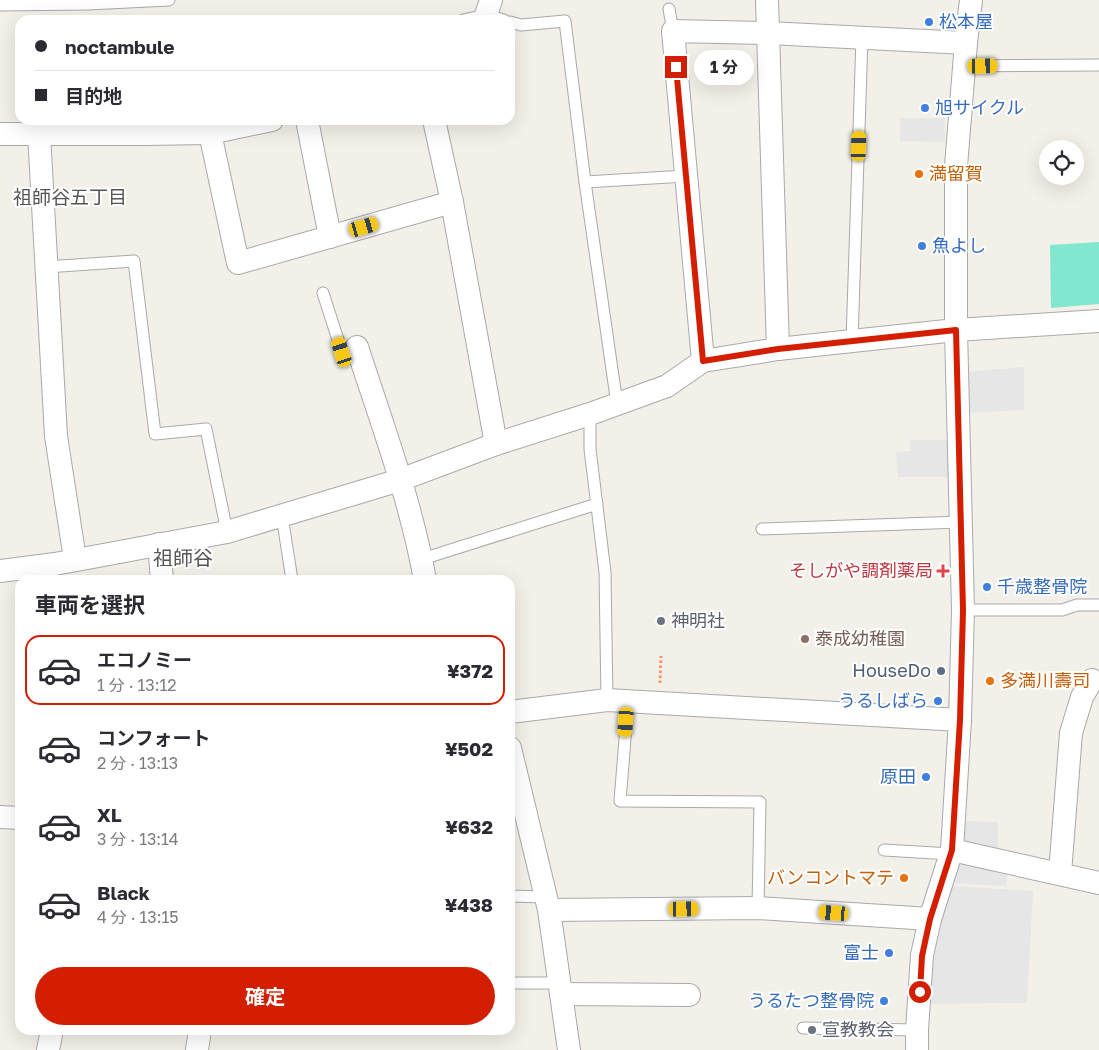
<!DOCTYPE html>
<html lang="ja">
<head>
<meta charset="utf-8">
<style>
	:root { --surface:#fff; --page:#f7f7f7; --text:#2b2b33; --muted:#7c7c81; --line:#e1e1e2; --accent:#d31e00 }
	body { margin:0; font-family:"Golos Text","Noto Sans JP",sans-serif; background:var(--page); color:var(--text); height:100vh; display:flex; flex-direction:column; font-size:19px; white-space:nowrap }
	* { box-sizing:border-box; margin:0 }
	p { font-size:16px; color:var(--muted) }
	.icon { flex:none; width:28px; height:28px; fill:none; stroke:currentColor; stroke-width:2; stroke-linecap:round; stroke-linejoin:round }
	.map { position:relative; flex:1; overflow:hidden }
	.sheet { position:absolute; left:15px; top:575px; width:500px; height:460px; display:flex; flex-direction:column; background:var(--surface); border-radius:15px; box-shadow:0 5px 20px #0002 }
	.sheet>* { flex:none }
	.guide { position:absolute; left:15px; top:15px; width:500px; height:110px; border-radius:15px; box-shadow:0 5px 20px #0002; display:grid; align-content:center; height:110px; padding:0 20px; background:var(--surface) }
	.buttons { position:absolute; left:1039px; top:140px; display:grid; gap:10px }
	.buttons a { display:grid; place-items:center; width:45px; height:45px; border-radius:50%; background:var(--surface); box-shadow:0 5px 20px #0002; font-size:25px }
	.end { position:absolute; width:22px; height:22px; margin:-11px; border:6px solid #d31e00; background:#fff; box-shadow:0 0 0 2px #fff }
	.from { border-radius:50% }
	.bubble { position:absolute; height:35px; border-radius:18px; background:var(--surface); box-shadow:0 5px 20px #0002; font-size:16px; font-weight:700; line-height:35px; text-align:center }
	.car { position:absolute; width:15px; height:30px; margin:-15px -8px; border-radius:6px; box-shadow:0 0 4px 1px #0007; background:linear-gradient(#f5c518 24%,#345 0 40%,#f5c518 0 76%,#345 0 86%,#f5c518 0) }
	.guide b { display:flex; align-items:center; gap:18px; height:48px; font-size:19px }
	.guide b+b { border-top:1px solid var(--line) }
	.guide i { width:12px; height:12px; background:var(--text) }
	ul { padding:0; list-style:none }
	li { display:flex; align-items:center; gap:15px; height:70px; margin:0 10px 8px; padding:0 10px; border:2px solid transparent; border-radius:15px }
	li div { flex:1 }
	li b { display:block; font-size:19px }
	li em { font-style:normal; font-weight:700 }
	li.selected { border-color:var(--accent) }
	li>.icon { width:45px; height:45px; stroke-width:1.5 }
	h2 { padding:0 20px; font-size:22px; line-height:60px }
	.action { display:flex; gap:10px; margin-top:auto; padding:10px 20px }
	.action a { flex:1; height:58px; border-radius:30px; background:var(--accent); color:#fff; font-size:20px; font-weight:700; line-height:58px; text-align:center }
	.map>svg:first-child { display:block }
	.pitch { fill:#81e7ce }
	.parking { fill:#e6e6e6 }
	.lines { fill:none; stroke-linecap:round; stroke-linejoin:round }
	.lane-casing { stroke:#a9a9a9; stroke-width:13 }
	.street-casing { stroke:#a9a9a9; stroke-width:24 }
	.path { stroke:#ff906c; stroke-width:3; stroke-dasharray:2.5 2.5; stroke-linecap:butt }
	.lane { stroke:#fff; stroke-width:11 }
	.street { stroke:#fff; stroke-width:22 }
	.route { stroke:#d31e00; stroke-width:6 }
	.shop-dot { fill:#3f7fe0; stroke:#fff; stroke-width:2 }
	.food-dot { fill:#e8710a; stroke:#fff; stroke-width:2 }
	.health-dot { fill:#e0444e; stroke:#fff; stroke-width:2 }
	.worship-dot { fill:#6b7280; stroke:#fff; stroke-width:2 }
	.education-dot { fill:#8d6e63; stroke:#fff; stroke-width:2 }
	.service-dot { fill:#5c6f8a; stroke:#fff; stroke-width:2 }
	.labels { text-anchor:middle; stroke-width:4; stroke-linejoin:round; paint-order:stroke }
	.shop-label { font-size:18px; fill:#366cbe; stroke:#fff; text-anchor:start }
	.food-label { font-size:18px; fill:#c56008; stroke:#fff; text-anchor:start }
	.health-label { font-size:18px; fill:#be3a42; stroke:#fff; text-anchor:end }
	.worship-label { font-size:18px; fill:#5b616d; stroke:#fff; text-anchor:start }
	.education-label { font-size:18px; fill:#785e54; stroke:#fff; text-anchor:start }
	.service-label { font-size:18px; fill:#4e5e75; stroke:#fff; text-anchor:end }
	.neighbourhood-label { font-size:19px; fill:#555; stroke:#fff }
	.quarter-label { font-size:20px; fill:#555; stroke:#fff }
</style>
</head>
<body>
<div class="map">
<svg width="1099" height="1050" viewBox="0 0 1099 1050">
	<rect width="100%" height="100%" fill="#f2f0e8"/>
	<polygon class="pitch" points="1099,242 1099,304 1051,308 1050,245"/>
	<g class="parking">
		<polygon points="900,118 945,118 945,142 900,141"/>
		<polygon points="1024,367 1024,410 966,413 964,372"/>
		<polygon points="910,440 950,440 952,477 898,477 896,452 911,451"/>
		<polygon points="964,821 998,822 998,851 962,844"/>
		<polygon points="959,860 1008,870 1006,886 951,883"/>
		<polygon points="950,886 1033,891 1027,1003 928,1004 932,953"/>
	</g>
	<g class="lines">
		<g class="lane-casing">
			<g id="lane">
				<polyline points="0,5 88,4 169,0"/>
				<polyline points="669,9 673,31"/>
				<polyline points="463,20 486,15 504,20"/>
				<polyline points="510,22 521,25 565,21 585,182 617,404"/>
				<polyline points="964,66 1099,65"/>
				<polyline points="585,182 686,176"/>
				<polyline points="46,267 134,261 155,434 206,429 227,532"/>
				<polyline points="323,293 342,352 357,347"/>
				<polyline points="852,341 862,38"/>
				<polyline points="590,414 590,449 605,572 607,700"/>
				<polyline points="282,516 292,580"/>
				<polyline points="762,529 961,522"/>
				<polyline points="422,559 597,504"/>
				<polyline points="963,610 1062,610 1077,605 1099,605"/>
				<polyline points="628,702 620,801 760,802 758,908"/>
				<polyline points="884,850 951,854"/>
				<polyline points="510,896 544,897"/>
				<polyline points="510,983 559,983"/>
				<polyline points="803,1028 917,1030"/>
			</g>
		</g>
		<g class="street-casing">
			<g id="street">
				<polyline points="767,0 778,349"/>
				<polyline points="486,15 491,0"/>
				<polyline points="307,120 330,237"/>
				<polyline points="434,120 452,202 496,444"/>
				<polyline points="210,133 238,263 452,202"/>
				<polyline points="0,134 145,134 210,133 272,120"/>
				<polyline points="39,134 56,436 75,559"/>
				<path d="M357,347C382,424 411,501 425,580"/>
				<polyline points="703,361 673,31 768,33 966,43"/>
				<polyline points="159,544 162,580"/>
				<polyline points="0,571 55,564 227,532 400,480 496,444 590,414 667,386 703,361 778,349 852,341 956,330 1099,321"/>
				<polyline points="510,712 607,700 960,720"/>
				<polyline points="510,748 549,910 569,1050"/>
				<polyline points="0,817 20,818"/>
				<polyline points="952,850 1099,883"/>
				<polyline points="1060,873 1071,733 1082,697 1092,680"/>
				<polyline points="549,910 758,908 930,919"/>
				<polyline points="561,994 689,995"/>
				<polyline points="48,1050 52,1030"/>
				<polyline points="197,1050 200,1030"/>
				<polyline points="917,1050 917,1030 922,955 930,919 952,850 960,720 963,610 956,330 956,166 966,43 971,0"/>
			</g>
		</g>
		<polyline class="path" points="660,683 661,656"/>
		<use href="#lane" class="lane"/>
		<use href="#street" class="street"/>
	</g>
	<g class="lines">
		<polyline class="route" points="676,67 703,361 778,349 956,330 963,610 960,720 952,850 930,919 922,956 920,992"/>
	</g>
	<g class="shop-dot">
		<circle cx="929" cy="22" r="5"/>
		<circle cx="925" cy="108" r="5"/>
		<circle cx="922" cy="246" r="5"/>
		<circle cx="987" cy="587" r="5"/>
		<circle cx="938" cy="701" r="5"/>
		<circle cx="926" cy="777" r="5"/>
		<circle cx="889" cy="953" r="5"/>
		<circle cx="884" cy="1001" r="5"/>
	</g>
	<g class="food-dot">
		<circle cx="919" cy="174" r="5"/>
		<circle cx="990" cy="681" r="5"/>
		<circle cx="904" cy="878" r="5"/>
	</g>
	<path class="health-dot" d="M940.5 563.5h5v5h5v5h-5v5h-5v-5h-5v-5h5z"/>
	<g class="worship-dot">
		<circle cx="661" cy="621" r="5"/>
		<circle cx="812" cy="1030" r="5"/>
	</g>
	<circle class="education-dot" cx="805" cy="639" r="5"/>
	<circle class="service-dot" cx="941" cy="671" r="5"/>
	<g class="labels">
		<g class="shop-label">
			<text x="939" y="28">松本屋</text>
			<text x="935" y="114">旭サイクル</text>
			<text x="932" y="252">魚よし</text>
			<text x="997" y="593">千歳整骨院</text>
			<text x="928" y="707" text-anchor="end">うるしばら</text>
			<text x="916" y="783" text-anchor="end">原田</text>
			<text x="879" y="959" text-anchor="end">富士</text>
			<text x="874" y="1007" text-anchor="end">うるたつ整骨院</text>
		</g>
		<g class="food-label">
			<text x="929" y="180">満留賀</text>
			<text x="1000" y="687">多満川壽司</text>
			<text x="894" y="884" text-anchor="end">バンコントマテ</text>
		</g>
		<g class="health-label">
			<text x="933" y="577">そしがや調剤薬局</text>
		</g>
		<g class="worship-label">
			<text x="671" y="627">神明社</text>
			<text x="822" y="1036">宣教教会</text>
		</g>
		<g class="education-label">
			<text x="815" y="645">泰成幼稚園</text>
		</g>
		<g class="service-label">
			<text x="931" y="677">HouseDo</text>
		</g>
		<g class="neighbourhood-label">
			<text x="70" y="204">祖師谷五丁目</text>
		</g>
		<g class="quarter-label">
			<text x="183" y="565">祖師谷</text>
		</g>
	</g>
</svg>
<div class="buttons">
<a><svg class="icon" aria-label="locate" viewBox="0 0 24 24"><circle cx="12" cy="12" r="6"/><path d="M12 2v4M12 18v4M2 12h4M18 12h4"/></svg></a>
</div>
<i class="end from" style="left:920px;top:992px"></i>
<i class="end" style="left:676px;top:67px"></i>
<div class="bubble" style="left:694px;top:50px;width:60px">1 分</div>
<i class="car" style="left:983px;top:66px;rotate:89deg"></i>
<i class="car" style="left:859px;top:146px;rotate:2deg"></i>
<i class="car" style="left:364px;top:227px;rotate:74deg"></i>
<i class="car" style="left:342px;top:352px;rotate:342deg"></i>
<i class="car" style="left:626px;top:722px;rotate:184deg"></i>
<i class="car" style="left:684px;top:909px;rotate:89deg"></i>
<i class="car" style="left:834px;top:913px;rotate:274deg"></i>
<div class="guide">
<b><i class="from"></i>noctambule</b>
<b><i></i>目的地</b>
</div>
<section class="sheet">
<h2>車両を選択</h2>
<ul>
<li class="selected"><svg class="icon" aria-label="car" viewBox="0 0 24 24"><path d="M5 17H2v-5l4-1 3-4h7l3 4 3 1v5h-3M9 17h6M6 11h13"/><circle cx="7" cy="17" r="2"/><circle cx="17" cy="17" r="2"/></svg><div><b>エコノミー</b><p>1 分 · 13:12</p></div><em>¥372</em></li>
<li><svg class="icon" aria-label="car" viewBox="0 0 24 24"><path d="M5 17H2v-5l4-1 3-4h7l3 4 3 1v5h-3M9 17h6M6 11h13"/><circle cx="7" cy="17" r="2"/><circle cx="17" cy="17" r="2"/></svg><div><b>コンフォート</b><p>2 分 · 13:13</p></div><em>¥502</em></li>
<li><svg class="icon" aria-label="car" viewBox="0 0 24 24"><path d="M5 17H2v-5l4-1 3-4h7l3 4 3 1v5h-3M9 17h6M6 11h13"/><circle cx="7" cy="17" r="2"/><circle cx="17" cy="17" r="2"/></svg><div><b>XL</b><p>3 分 · 13:14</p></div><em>¥632</em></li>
<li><svg class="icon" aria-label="car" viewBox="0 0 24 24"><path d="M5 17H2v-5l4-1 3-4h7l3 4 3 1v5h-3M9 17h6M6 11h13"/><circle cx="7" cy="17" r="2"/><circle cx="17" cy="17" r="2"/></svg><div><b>Black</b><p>4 分 · 13:15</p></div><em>¥438</em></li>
</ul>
<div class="action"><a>確定</a></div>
</section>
</div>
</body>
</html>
